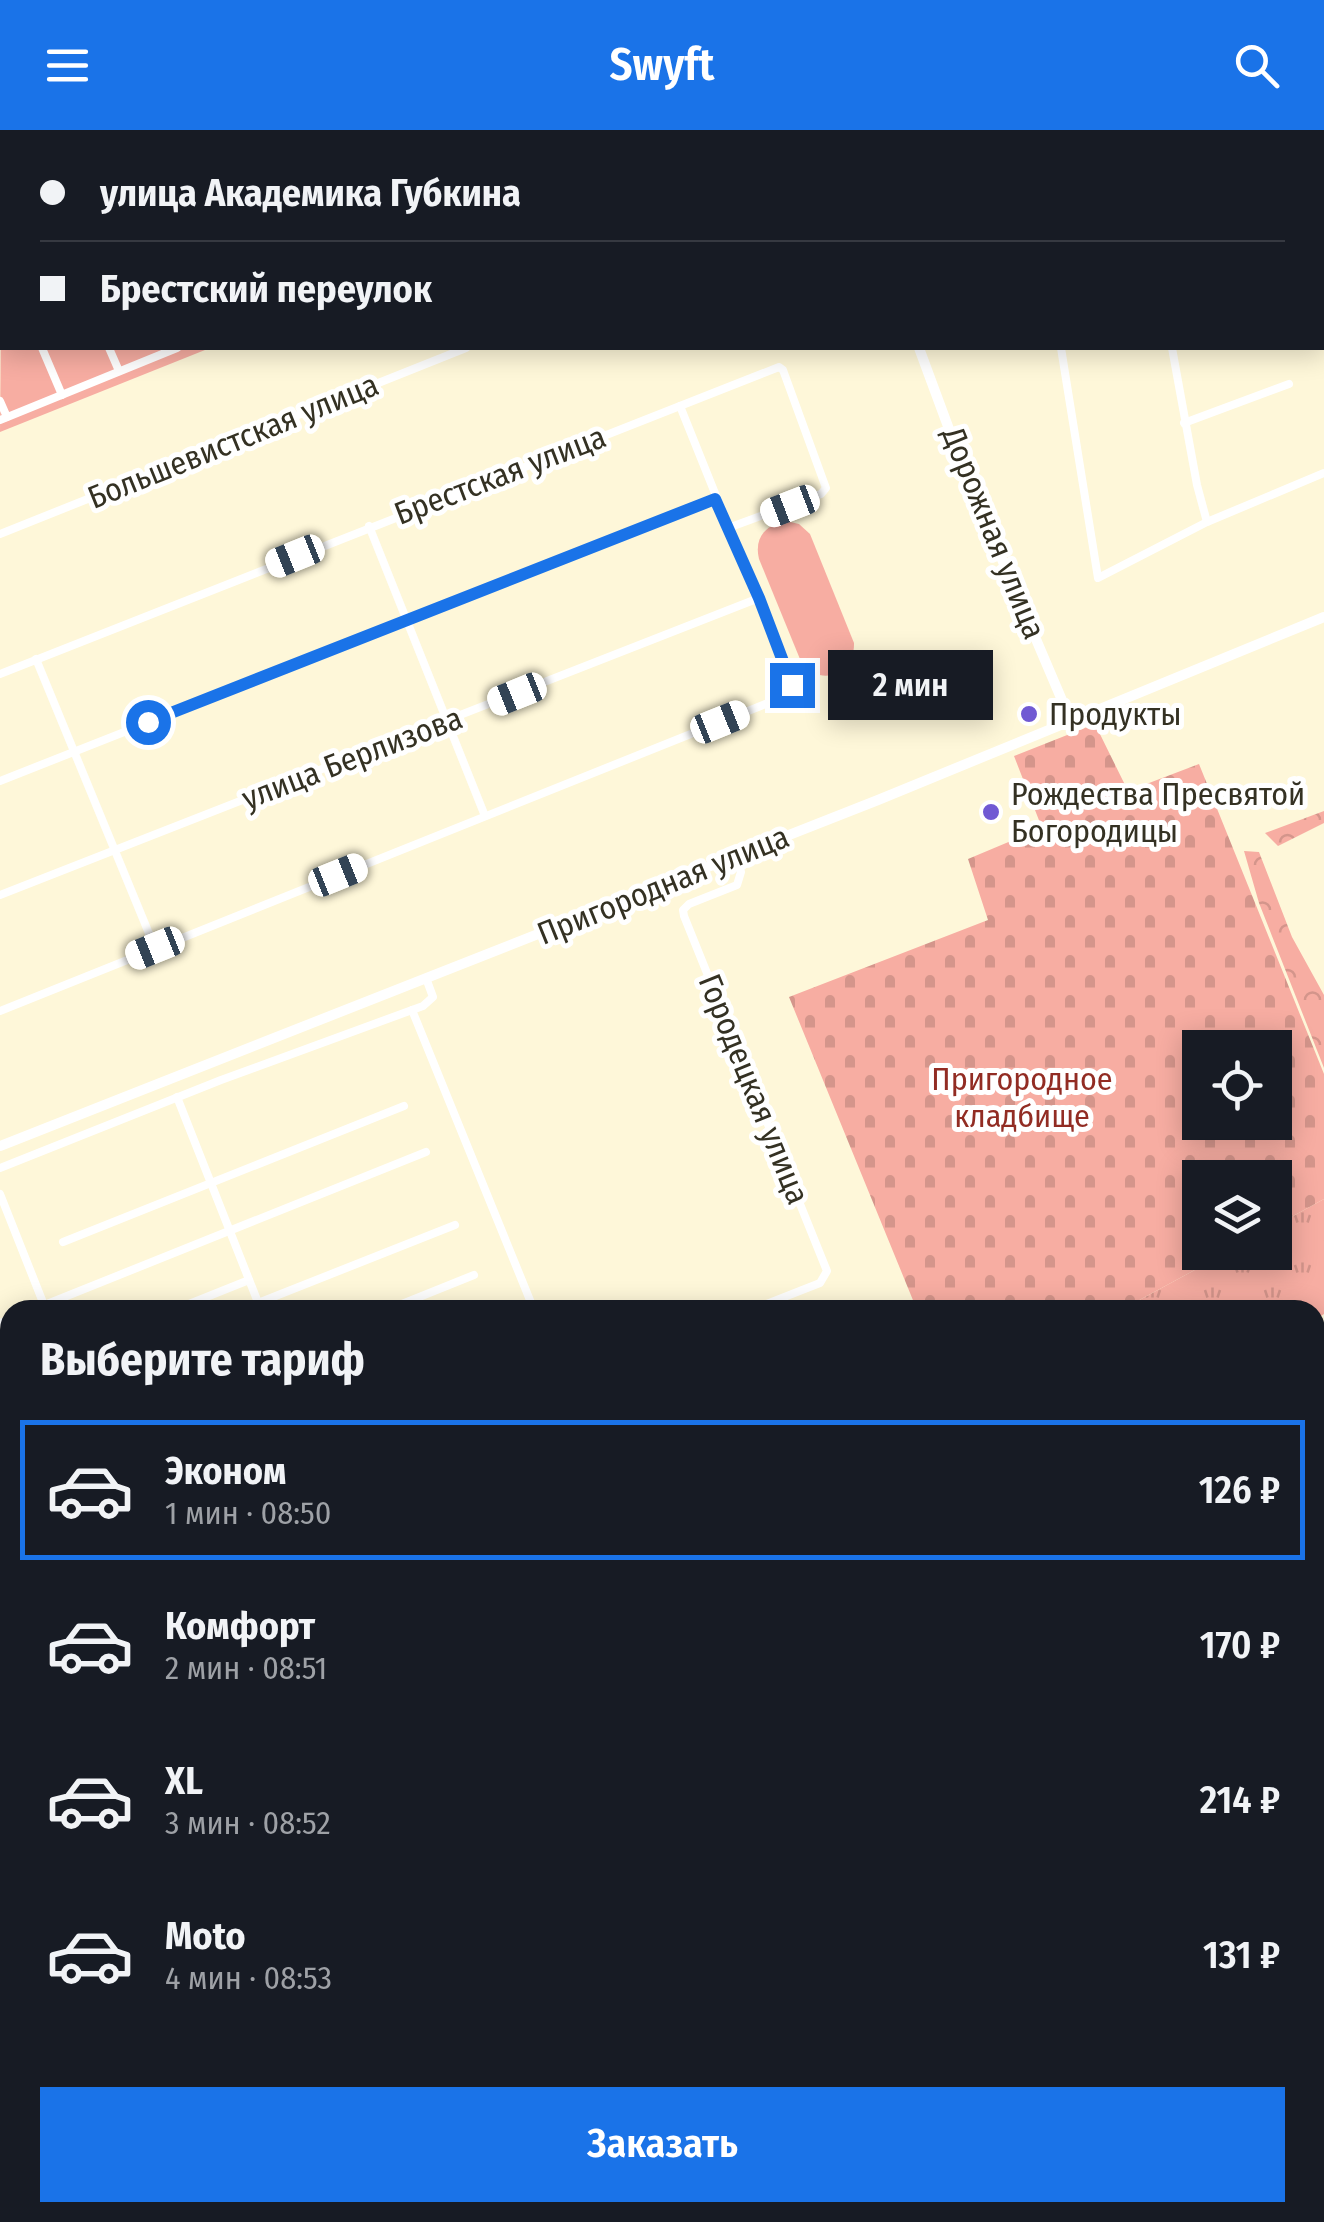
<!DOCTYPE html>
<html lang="ru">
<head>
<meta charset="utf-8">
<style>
	:root { --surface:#171b24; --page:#20242c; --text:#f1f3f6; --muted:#9ea1a6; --line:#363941; --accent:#1a73e8 }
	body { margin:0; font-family:"Fira Sans Condensed",sans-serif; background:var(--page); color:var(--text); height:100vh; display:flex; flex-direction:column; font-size:38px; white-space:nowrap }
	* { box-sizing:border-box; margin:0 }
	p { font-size:32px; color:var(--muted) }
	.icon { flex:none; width:55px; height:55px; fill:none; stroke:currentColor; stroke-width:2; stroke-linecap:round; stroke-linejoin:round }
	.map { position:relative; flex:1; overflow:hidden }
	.side { position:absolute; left:0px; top:1170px; width:1325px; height:922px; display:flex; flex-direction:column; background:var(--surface); border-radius:30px 30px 0 0; box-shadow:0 5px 25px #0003 }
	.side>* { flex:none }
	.banner { position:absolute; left:0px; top:0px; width:1325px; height:220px; box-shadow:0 5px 25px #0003; display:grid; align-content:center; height:220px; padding:0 40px; background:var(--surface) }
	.tools { position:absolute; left:1182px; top:900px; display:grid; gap:20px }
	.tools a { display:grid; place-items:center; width:110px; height:110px; border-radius:0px; background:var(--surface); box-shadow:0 5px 25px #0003; font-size:50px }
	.end { position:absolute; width:45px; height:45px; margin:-22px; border:12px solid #1a73e8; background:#fff; box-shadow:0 0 0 5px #fff }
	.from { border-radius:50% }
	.bubble { position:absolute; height:70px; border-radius:0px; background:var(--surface); box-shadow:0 5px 25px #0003; font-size:32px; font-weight:600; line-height:70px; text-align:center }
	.car { position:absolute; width:30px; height:60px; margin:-30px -15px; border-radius:12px; box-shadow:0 0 8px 2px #0007; background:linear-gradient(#fff 24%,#345 0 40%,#fff 0 76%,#345 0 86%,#fff 0) }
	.banner b { display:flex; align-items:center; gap:35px; height:95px; font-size:38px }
	.banner b+b { border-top:2px solid var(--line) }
	.banner i { width:25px; height:25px; background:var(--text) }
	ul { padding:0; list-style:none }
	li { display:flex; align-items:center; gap:30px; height:140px; margin:0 20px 15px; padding:0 20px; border:5px solid transparent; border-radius:0px }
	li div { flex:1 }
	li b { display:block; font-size:38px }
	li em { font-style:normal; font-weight:600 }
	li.on { border-color:var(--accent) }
	li>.icon { width:90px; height:90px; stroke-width:1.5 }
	h2 { padding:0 40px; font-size:45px; line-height:120px }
	.primary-button { display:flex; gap:20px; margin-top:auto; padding:20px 40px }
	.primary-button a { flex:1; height:115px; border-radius:0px; background:var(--accent); color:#fff; font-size:40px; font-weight:600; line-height:115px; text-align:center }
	header { display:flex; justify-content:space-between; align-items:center; height:130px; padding:0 40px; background:var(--accent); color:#fff; font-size:45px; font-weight:600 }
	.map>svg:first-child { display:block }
	.grass { fill:url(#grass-tufts) }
	.forest { fill:url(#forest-crowns) }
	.cemetery { fill:url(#cemetery-stones); fill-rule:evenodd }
	.garden { fill:#f7ada2 }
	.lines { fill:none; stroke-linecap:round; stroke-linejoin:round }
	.stream { stroke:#4c8d6d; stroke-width:2.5 }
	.minor { stroke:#fff; stroke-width:8 }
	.tertiary { stroke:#fff; stroke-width:10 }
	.route { stroke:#1a73e8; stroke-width:12 }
	.poi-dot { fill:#7059d3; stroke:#fff; stroke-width:4 }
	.labels { text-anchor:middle; stroke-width:10; stroke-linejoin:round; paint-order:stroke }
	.street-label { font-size:32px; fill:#343123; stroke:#fff }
	.poi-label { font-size:32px; fill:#343123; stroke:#fff; text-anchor:start }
	.park-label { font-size:32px; fill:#922c23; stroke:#fff }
</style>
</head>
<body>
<header><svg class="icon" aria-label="menu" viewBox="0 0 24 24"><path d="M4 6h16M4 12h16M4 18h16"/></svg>Swyft<svg class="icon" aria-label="search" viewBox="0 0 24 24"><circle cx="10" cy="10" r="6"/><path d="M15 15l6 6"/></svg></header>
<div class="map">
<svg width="1324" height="2092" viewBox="0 0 1324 2092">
	<defs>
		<pattern id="grass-tufts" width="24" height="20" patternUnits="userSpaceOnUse" patternTransform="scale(2.5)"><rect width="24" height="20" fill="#f7ada2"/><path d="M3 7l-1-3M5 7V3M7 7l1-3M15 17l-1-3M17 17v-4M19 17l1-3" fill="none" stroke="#d4958b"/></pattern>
		<pattern id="forest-crowns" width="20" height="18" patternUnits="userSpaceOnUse" patternTransform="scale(2.5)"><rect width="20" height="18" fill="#f7ada2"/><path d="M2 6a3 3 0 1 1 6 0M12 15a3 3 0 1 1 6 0" fill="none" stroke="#d4958b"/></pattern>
		<pattern id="cemetery-stones" width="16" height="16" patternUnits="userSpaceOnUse" patternTransform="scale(2.5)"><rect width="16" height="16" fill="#f7ada2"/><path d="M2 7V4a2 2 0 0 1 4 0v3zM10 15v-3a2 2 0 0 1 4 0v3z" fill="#d4958b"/></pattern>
	</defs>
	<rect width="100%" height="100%" fill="#fef7d9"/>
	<polygon class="grass" points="1324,1069 1324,1184 1315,1190 1315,1180 1121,1180 1226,1123 1275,1122 1275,1096"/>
	<g class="forest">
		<polygon points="1324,681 1324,693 1278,716 1265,703"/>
		<polygon points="1244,721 1259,722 1292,807 1324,865 1324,938 1259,773"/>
	</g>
	<path class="cemetery" d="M1095,594L1128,661L1199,634L1324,944V1069L1275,1096V1048H1200V1122L1226,1123L1121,1180H917L789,867L988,790L968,729L1042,698L1014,626ZM1200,918H1275V992H1200Z"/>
	<g class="garden">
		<polygon points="170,0 502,0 503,2 164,2"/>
		<polygon points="2,69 2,218 210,218 0,302"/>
		<path d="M786,391L799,394L810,404L854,513C855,544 822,557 802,534L759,429C754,408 765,395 786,391Z"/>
		<polygon points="1324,1262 1324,2092 1059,2092 1054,2083 1315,2082 1315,1267"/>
	</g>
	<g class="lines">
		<polyline class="stream" points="1318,1231 1324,1227"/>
		<g class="minor">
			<polyline points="212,0 213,2"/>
			<polyline points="275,0 276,2"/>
			<polyline points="347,0 348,2"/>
			<polyline points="410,0 411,2"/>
			<polyline points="492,0 493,2"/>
			<polyline points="588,0 589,2"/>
			<polyline points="708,0 709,2"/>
			<polyline points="939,0 940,2"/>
			<polyline points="1013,2 1018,0"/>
			<polyline points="1322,28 1324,27"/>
			<polyline points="0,114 2,120"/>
			<polyline points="42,218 62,265"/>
			<polyline points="109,218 119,241"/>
			<polyline points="1061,218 1098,448 1207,392 1324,343"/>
			<polyline points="1172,218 1197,355 1207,392"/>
			<polyline points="0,271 7,287"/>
			<polyline points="0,290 177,218"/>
			<polyline points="1184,293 1289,254"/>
			<polyline points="369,396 485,686"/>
			<polyline points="0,404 466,218"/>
			<polyline points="36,529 155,818"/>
			<polyline points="0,544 779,237 783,240 826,358 821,364 728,398"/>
			<polyline points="0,651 715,369"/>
			<polyline points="735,726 741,742 737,755 689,774 683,780 684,786 827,1141 820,1153 751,1180"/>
			<polyline points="0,765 759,468"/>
			<polyline points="412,880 534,1180"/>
			<polyline points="0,881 788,565 792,555 680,276"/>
			<polyline points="177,967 261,1180"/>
			<polyline points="0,1038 221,950 423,876 433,867 426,848"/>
			<polyline points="0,1064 46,1180"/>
			<polyline points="63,1112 404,976"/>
			<polyline points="258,1173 455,1095"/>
			<polyline points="32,1180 426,1022"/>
			<polyline points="174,1180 249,1150"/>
			<polyline points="387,1180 474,1145"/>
			<polyline points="0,1193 10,1189"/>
			<polyline points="0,1250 10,1246"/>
			<polyline points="0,1334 10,1330"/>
			<polyline points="0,1475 10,1471"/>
			<polyline points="0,1557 10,1553"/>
			<polyline points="0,1615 10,1611"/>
			<polyline points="0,1781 10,1806"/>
			<polyline points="0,1904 10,1898"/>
			<polyline points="839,2082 844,2092"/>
			<polyline points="1023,2082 1028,2092"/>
		</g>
		<g class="tertiary">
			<polyline points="832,0 833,2"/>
			<polyline points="159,2 166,0"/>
			<polyline points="0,67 2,65"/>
			<polyline points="919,218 966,345 1070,589"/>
			<polyline points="0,1016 878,670 1324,487"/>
		</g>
	</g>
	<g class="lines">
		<polyline class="route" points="148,592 715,369 759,468 792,555"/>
	</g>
	<g class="poi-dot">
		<circle cx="1029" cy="584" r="10"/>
		<circle cx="991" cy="682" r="10"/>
	</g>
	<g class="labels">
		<g class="street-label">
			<text transform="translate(233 311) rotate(-22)" y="11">Большевистская улица</text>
			<text transform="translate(500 345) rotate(-21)" y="11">Брестская улица</text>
			<text transform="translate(994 403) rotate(68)" y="11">Дорожная улица</text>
			<text transform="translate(352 628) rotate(-21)" y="11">улица Берлизова</text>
			<text transform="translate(663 755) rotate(-22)" y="11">Пригородная улица</text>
			<text transform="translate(754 959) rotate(68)" y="11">Городецкая улица</text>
		</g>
		<g class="poi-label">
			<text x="1049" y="595">Продукты</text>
			<text x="1011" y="675">Рождества Пресвятой<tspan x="1011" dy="37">Богородицы</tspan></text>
		</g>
		<g class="park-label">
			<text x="1022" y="960">Пригородное<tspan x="1022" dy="37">кладбище</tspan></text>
		</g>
	</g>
</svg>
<div class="tools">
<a><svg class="icon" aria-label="locate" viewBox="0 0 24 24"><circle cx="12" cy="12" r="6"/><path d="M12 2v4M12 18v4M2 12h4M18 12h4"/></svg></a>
<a><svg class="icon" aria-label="layers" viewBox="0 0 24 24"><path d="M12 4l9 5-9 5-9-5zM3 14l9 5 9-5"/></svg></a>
</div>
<i class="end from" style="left:148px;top:592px"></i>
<i class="end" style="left:792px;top:555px"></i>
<div class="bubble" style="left:828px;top:520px;width:165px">2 мин</div>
<i class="car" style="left:790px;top:376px;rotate:249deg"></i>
<i class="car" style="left:295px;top:426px;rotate:248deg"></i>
<i class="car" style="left:517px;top:564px;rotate:248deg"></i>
<i class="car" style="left:720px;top:592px;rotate:68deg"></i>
<i class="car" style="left:338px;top:745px;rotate:68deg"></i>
<i class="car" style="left:155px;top:818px;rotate:248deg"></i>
<div class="banner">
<b><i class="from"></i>улица Академика Губкина</b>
<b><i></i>Брестский переулок</b>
</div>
<section class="side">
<h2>Выберите тариф</h2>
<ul>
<li class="on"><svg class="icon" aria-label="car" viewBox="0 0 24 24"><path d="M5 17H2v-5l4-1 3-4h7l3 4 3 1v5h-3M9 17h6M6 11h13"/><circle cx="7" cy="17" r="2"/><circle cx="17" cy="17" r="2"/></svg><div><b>Эконом</b><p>1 мин · 08:50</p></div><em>126 ₽</em></li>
<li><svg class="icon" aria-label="car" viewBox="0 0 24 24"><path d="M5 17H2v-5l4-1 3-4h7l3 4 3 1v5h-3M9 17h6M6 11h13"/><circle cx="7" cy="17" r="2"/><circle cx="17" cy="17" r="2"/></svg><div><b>Комфорт</b><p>2 мин · 08:51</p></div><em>170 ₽</em></li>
<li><svg class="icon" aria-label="car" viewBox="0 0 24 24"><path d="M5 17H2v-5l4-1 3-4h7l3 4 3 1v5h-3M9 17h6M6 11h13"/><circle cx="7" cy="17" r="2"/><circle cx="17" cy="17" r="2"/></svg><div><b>XL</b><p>3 мин · 08:52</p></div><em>214 ₽</em></li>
<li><svg class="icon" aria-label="car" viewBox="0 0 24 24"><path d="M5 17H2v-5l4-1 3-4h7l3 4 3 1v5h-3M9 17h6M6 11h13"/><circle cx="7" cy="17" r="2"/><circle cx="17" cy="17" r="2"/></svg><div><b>Moto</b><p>4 мин · 08:53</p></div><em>131 ₽</em></li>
</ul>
<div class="primary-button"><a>Заказать</a></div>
</section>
</div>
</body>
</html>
